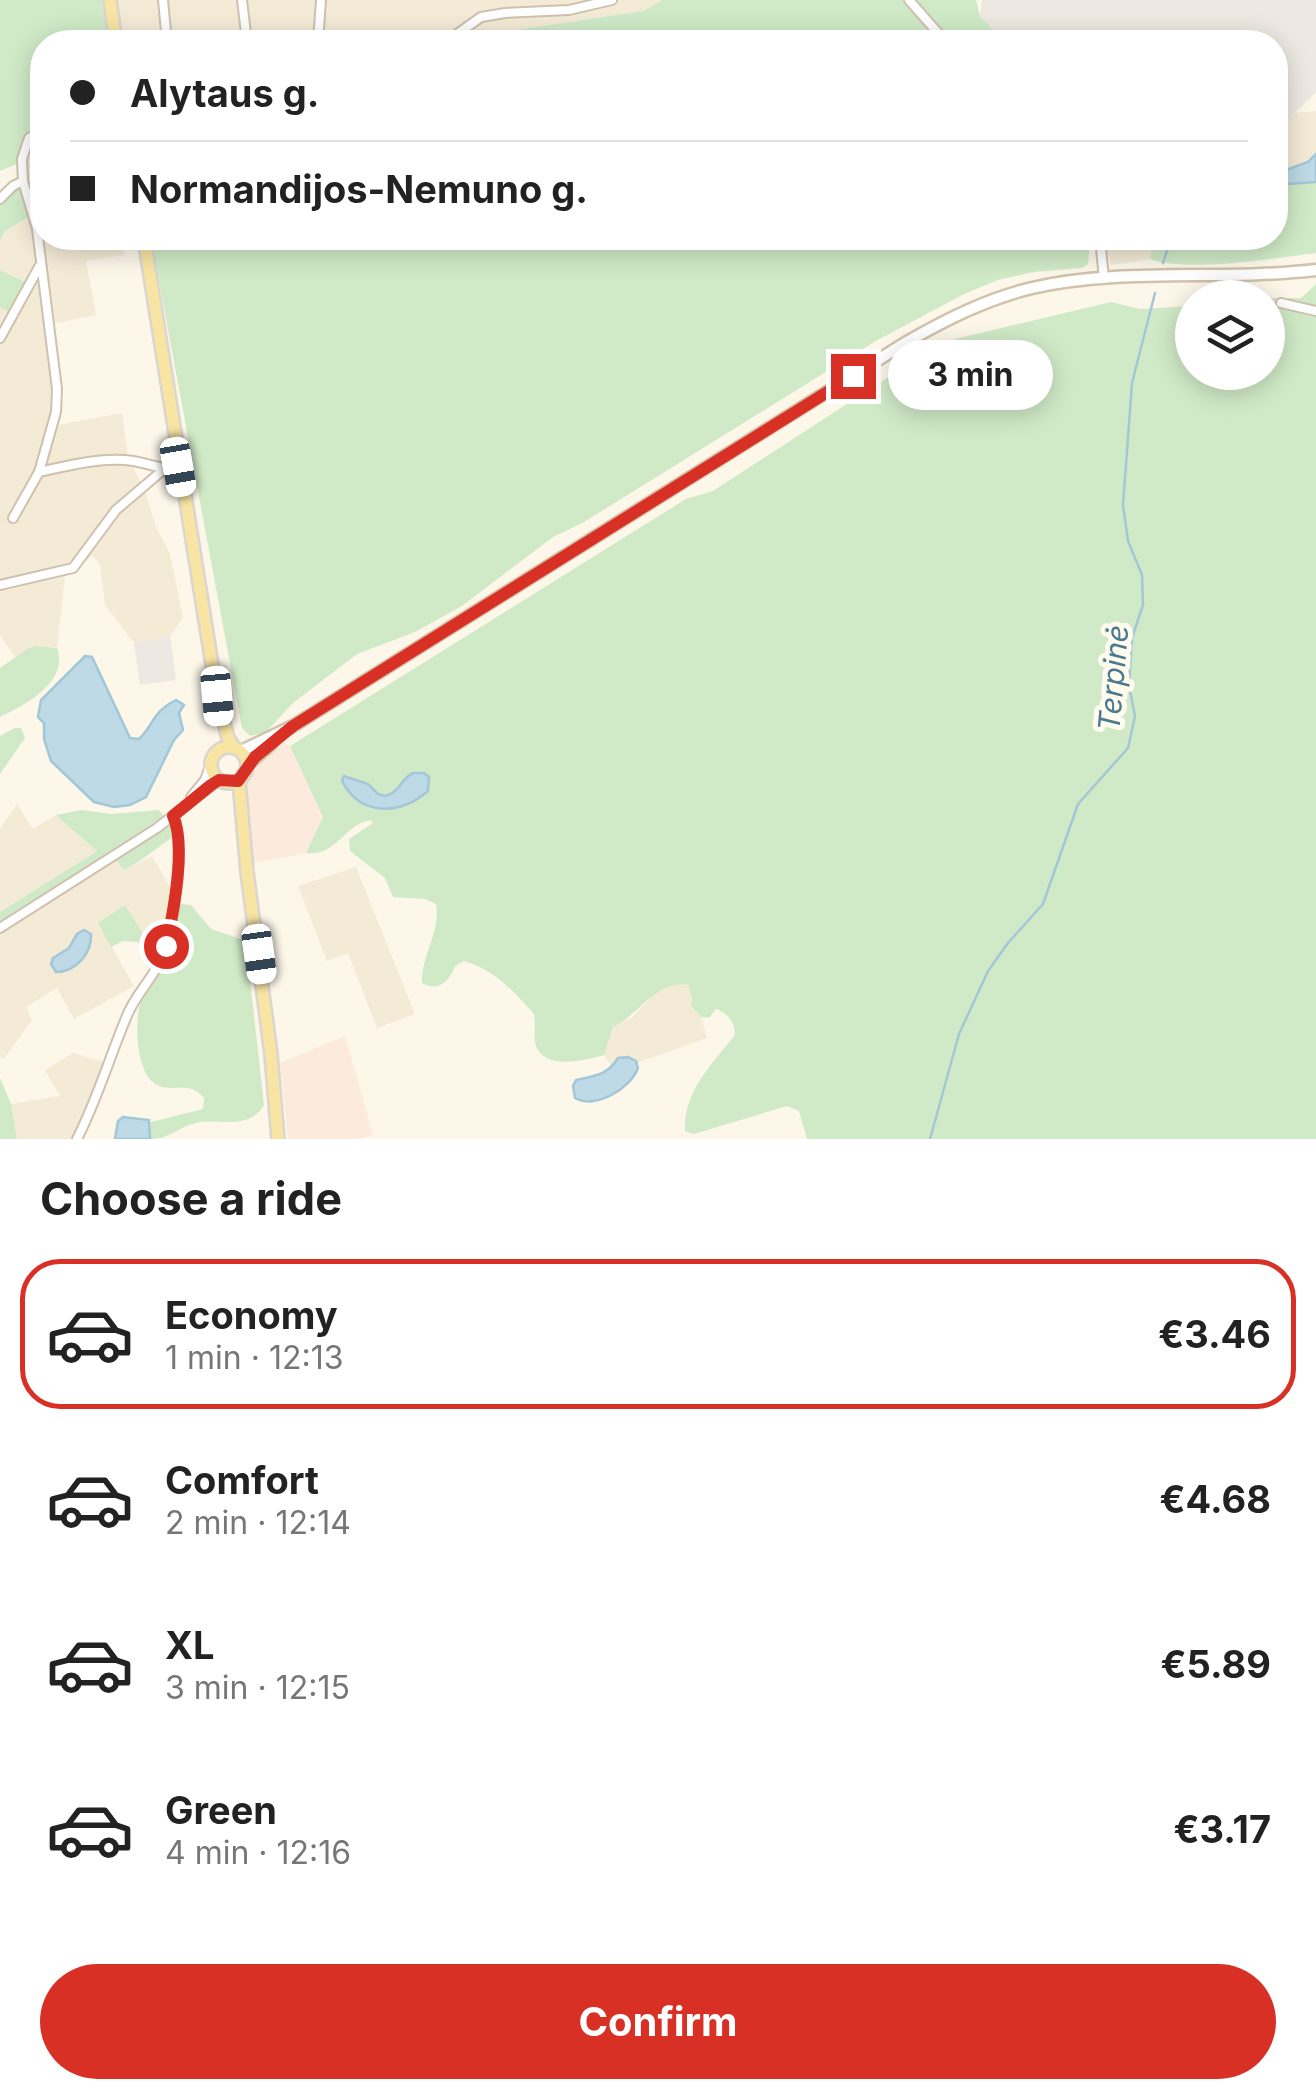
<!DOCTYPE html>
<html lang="en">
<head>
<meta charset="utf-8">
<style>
	:root { --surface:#fff; --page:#f6f6f6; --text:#222; --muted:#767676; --line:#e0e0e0; --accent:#d93025 }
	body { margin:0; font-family:Inter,sans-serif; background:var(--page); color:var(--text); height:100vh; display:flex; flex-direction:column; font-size:38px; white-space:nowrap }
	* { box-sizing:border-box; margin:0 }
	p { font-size:32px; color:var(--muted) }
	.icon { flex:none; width:55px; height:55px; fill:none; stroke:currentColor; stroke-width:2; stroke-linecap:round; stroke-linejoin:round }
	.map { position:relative; height:1139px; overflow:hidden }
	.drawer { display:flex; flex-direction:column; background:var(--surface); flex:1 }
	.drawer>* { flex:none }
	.hud { position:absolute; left:30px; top:30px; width:1258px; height:220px; border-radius:40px; box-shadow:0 5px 25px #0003; display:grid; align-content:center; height:220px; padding:0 40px; background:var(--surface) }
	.fabs { position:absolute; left:1175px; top:280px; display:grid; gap:20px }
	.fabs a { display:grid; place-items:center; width:110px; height:110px; border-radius:50%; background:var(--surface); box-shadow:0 5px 25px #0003; font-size:50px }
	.end { position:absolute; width:45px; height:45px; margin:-22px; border:12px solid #d93025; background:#fff; box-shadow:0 0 0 5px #fff }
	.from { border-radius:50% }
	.bubble { position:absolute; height:70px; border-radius:35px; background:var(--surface); box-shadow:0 5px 25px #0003; font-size:32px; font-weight:700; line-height:70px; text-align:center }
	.car { position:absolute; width:30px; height:60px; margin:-30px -15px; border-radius:12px; box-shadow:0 0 8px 2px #0007; background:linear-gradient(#fff 24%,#345 0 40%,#fff 0 76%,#345 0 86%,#fff 0) }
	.hud b { display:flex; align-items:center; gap:35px; height:95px; font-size:38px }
	.hud b+b { border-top:2px solid var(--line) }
	.hud i { width:25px; height:25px; background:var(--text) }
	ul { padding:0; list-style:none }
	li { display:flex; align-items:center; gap:30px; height:150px; margin:0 20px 15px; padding:0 20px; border:5px solid transparent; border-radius:40px }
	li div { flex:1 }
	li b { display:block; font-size:38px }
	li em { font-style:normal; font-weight:700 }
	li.active { border-color:var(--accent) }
	li>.icon { width:90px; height:90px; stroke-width:1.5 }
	h2 { padding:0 40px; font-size:45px; line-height:120px }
	.action { display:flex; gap:20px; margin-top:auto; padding:20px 40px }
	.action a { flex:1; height:115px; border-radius:60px; background:var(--accent); color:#fff; font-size:40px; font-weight:700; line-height:115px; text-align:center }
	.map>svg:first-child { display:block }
	.residential { fill:#f4ebd7 }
	.commercial { fill:#fcebdd }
	.industrial { fill:#ede9e2 }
	.green { fill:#d0eac7; fill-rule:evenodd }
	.water { fill:#bddae6; stroke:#a4c7d7; stroke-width:2.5 }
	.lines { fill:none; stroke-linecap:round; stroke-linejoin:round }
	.stream { stroke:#a4c7d7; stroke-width:2.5 }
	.minor-casing { stroke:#cec1af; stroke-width:12 }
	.secondary-casing { stroke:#d1c2ac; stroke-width:15 }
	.primary-casing { stroke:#dbd6d1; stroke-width:16 }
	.minor { stroke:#fff; stroke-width:8 }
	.secondary { stroke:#fff; stroke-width:10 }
	.primary { stroke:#f8e5a4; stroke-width:11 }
	.route { stroke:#d93025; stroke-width:12 }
	.labels { text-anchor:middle; stroke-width:10; stroke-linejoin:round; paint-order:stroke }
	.water-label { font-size:30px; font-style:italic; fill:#4a7990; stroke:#fffbef }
</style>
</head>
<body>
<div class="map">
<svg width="1316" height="1139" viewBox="0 0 1316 1139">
	<rect width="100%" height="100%" fill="#fcf7e9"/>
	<g class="residential">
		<polygon points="115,0 662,0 643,11 469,37 455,42 122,42"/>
		<polygon points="1316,111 1316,154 1308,162 1275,174 1275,132 1294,113"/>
		<polygon points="42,135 42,186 29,188 27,158 30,147"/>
		<polygon points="42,212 42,238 121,238 124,255 86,261 96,315 52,324 61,378 57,425 122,413 128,457 145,491 156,527 170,554 183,618 170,636 134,643 105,605 100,564 92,555 79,568 65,575 57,648 36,646 15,657 0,635 0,307 11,312 25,283 0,270 0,241 5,231"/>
		<polygon points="1103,238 1160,238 1152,248 1150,259 1111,265"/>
		<polygon points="17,804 33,829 56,815 98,850 0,912 0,829"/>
		<polygon points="152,856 173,892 158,958 125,905 98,923 134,986 74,1019 57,988 26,1007 32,1020 3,1060 0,1055 0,930 115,859 124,870"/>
		<polygon points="356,867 415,1014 377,1028 348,953 327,961 298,886"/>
		<polygon points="678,983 687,985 691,991 691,1006 701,1017 707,1038 637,1063 628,1057 620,1058 612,1067 604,1055 613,1027 633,1017 655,993"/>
		<polygon points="73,1053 107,1063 75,1139 17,1139 11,1104 60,1096 45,1070"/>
	</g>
	<g class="commercial">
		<polygon points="281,740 290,746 323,817 306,853 249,864 241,783 256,759"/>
		<polygon points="345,1036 373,1135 358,1139 288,1139 280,1063"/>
	</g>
	<g class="industrial">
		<polygon points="982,0 1316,0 1316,92 1275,132 1275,42 1005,42 980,16"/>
		<polygon points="170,636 176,680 140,685 134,643"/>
	</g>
	<g class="green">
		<path d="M0,0H105L111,42H42V127C24,133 22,146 19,163L0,171Z"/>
		<polygon points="662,0 976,0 980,16 1005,42 455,42 469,37 643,11"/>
		<path d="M1302,181L1316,182V253C1275,258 1188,273 1150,259L1152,248L1160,238H1275V185Z"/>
		<polygon points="20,185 31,216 5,231 0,241 0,204"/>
		<polygon points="151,238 1090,238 1088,264 1082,268 1033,272 998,280 964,294 874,342 584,522 553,537 462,606 415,632 357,654 293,703 266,732 250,736 242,728"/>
		<polygon points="0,270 25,282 11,313 0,307"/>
		<path d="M1316,284V1139H807L799,1111L787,1106L694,1134L685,1131C683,1092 712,1064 735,1035C735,1023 728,1013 716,1009L709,1018L701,1017L691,1006L692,998L688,985C658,979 638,1016 613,1027L604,1055C586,1060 546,1071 536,1046C533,1038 536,1023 534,1014C513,991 495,970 464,961L455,966C449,982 439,992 422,983C421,956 441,931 436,904L425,899L393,897L385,878L350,851L349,839L373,823L370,820C344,825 336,857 306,853L323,817L290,746L686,499L713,491L916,359L955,339L1111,302L1140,309L1192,306V372H1268V298H1301ZM345,776L368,784L378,794L392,795L400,785L420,798H354Z"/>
		<path d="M36,646L57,648C69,682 25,705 0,717V668L27,649Z"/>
		<polygon points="15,728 21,728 25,738 0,774 0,736"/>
		<polygon points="81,810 112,814 159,810 164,816 0,924 0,912 97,851 56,815"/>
		<path d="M168,825L174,829L175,836C156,847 146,859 124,870L115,859Z"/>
		<path d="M171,903L191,905L211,929L241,939L246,944L264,1105C259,1113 254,1117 245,1120C229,1125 212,1119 196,1123C176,1128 171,1139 150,1139L151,1122L203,1109L204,1098C189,1079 171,1095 154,1083C136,1071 134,1020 141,1001C144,991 152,982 158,974L138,942L123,941L111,947L98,923L125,905L158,957Z"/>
		<polygon points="0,1078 11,1104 17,1139 0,1139"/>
	</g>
	<g class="water">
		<polygon points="1316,154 1316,182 1275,185 1275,174 1308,162"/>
		<path d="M85,656L92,657L130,738L139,739C154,725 152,712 176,700L184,705L179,713L183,730L174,740L146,797L130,805L114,807L94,802L51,761L44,739V723L38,717L41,700Z"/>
		<path d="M413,773H424L429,777L428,791C399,816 360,816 342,781L344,776L368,784L378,794L385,796C400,793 400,779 413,773Z"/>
		<path d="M84,930L91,934C92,953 76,972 56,972L51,964L53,958L69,948L77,934Z"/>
		<path d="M628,1057L636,1061L638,1068C631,1088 595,1110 575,1098L573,1086L576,1080C594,1076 608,1075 618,1058Z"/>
		<polygon points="123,1117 149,1120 150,1139 115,1139 118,1121"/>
	</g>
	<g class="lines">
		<g class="stream">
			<polyline points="1163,263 1171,238"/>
			<polyline points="930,1139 959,1034 988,971 1008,943 1043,904 1078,804 1128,748 1135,716 1129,686 1132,638 1143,605 1142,575 1128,541 1123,505 1132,383 1155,293"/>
		</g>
		<g class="minor-casing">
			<g id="minor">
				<polyline points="163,0 167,42"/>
				<polyline points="242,0 247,42"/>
				<polyline points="909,0 946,42"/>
				<polyline points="318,42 321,0"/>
				<polyline points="446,42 481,17 505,13 569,10 612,0"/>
				<polyline points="0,199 13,186 23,181"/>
				<polyline points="1100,238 1104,279"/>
				<polyline points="1281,303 1316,311"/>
				<polyline points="0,338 39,267"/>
				<polyline points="39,472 56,412 57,389 37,229 23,181 22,159 29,138 42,131"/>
				<path d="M13,518L39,472C67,466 96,458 125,460C145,461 159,471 178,467"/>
				<polyline points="0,585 73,568 116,510 163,470"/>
				<polyline points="191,797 205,780 211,764"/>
				<polyline points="0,928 157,828 219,780"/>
				<path d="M77,1139C97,1100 109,1059 126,1018C134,996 152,980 161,959C174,932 186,843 173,816"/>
			</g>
		</g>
		<g class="secondary-casing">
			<g id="secondary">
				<path d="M241,751L293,726L905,343C945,320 986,299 1032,288C1124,267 1222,281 1316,270"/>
				<polyline points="247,765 272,743"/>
			</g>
		</g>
		<g class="primary-casing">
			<g id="primary">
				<polyline points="110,0 116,42"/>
				<polyline points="144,238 217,696 228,738 234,747"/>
				<circle cx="229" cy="765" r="18"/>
				<polyline points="239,781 247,872 271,1054 278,1139"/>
			</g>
		</g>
		<use href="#minor" class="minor"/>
		<use href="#secondary" class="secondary"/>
		<use href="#primary" class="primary"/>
	</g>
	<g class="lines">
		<path class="route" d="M166,946C173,914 187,846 173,816L211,785L219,780L238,781L255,757L293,726L853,376"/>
	</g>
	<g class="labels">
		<g class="water-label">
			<text transform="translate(1114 678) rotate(-85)" y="10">Terpinė</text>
		</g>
	</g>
</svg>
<div class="fabs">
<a><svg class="icon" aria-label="layers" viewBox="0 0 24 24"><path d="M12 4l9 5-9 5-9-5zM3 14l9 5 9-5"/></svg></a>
</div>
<i class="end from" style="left:166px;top:946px"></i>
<i class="end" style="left:853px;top:376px"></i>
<div class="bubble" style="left:888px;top:340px;width:165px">3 min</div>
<i class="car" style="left:178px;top:467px;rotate:170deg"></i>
<i class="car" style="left:217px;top:696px;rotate:175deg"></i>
<i class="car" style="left:259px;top:954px;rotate:172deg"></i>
<div class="hud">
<b><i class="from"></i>Alytaus g.</b>
<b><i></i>Normandijos-Nemuno g.</b>
</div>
</div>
<section class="drawer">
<h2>Choose a ride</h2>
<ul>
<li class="active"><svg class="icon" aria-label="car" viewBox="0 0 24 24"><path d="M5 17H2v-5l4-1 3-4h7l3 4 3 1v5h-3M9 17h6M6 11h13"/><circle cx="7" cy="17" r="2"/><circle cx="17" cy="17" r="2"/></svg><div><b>Economy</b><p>1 min · 12:13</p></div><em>€3.46</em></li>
<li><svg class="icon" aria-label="car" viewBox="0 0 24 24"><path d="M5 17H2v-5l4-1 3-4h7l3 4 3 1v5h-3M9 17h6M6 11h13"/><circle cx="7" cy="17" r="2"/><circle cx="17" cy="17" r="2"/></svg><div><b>Comfort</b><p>2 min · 12:14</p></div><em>€4.68</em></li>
<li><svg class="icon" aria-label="car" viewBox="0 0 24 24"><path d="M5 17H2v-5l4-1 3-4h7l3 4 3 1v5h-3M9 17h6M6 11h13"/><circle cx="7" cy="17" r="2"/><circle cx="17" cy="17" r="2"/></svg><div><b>XL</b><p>3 min · 12:15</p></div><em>€5.89</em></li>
<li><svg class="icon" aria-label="car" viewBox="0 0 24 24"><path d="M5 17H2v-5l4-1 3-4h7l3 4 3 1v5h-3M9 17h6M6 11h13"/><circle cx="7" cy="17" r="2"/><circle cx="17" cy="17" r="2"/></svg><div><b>Green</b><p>4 min · 12:16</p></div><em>€3.17</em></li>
</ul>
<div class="action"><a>Confirm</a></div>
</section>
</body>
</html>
